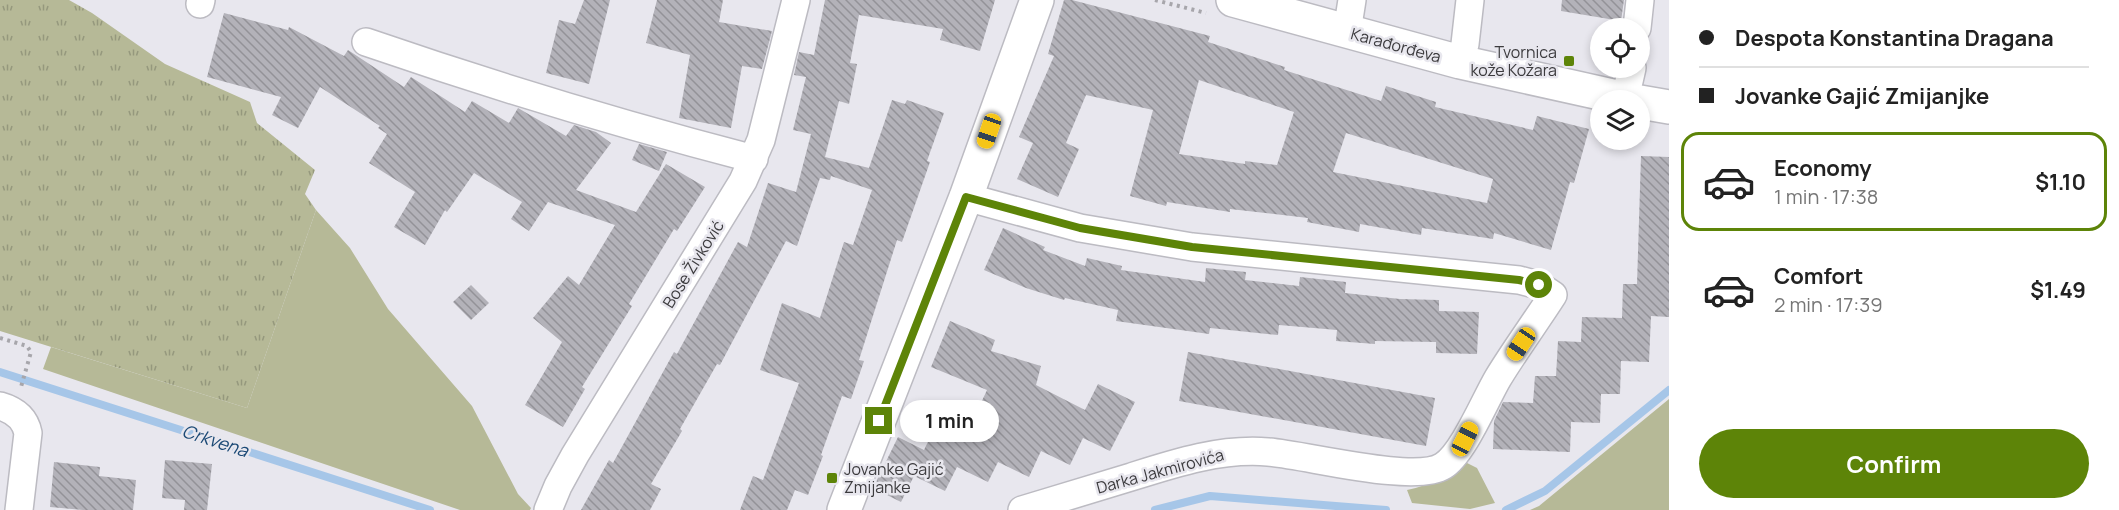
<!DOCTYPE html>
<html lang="en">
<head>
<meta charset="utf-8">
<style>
	:root { --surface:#fff; --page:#f2f2f2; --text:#222; --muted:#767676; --line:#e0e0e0; --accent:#5d8408 }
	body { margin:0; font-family:Manrope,sans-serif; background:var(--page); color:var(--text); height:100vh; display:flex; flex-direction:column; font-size:22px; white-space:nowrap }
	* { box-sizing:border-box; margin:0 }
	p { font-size:20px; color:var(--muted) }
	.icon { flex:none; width:33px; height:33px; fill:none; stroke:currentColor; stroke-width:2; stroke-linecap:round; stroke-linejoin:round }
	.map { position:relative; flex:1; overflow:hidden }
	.panel { display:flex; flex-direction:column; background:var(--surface); width:450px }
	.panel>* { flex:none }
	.guide { display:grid; align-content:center; height:132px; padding:0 30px; background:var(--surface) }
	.buttons { position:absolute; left:1590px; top:18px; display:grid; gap:12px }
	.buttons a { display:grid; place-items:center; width:60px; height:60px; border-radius:50%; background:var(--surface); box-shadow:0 3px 9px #0003; font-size:30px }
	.end { position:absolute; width:27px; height:27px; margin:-14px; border:8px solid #5d8408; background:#fff; box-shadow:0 0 0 3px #fff }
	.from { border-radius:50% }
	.bubble { position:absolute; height:42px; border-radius:21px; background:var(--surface); box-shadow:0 3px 9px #0003; font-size:20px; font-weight:700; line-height:42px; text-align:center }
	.car { position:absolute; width:18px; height:36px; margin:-18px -9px; border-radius:8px; box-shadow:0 0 4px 2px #0007; background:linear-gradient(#f5c518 24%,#345 0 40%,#f5c518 0 76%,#345 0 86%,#f5c518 0) }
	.guide b { display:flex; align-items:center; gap:21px; height:57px; font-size:22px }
	.guide b+b { border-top:2px solid var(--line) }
	.guide i { width:15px; height:15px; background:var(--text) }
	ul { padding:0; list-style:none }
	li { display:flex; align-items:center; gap:18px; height:99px; margin:0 12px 9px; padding:0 18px; border:3px solid transparent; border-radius:18px }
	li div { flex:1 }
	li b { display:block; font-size:22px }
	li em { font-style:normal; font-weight:700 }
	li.current { border-color:var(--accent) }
	li>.icon { width:54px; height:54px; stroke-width:1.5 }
	.action { display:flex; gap:12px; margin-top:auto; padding:12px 30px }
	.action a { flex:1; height:69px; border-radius:36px; background:var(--accent); color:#fff; font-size:24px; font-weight:700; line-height:69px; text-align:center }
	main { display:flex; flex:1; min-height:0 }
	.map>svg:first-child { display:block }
	.green { fill:#b6b997 }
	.park { fill:url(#park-tufts) }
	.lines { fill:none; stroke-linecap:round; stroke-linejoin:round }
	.stream { stroke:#a6c6e8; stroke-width:8 }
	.building { fill:url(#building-back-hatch); fill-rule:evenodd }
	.minor-casing { stroke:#bcbbc2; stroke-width:30 }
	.tertiary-casing { stroke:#bcbbc2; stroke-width:36 }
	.primary-casing { stroke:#bcbbc2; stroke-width:36 }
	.path { stroke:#a7a6ab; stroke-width:4; stroke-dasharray:3 4.5; stroke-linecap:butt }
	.minor { stroke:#fff; stroke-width:27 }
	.tertiary { stroke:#fff; stroke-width:33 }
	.primary { stroke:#fff; stroke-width:33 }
	.route { stroke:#5d8408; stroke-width:8 }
	.poi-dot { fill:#5d8408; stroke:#e8e7ee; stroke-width:2 }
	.labels { text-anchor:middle; stroke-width:5; stroke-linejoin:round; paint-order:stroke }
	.street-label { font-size:16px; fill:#3c3b3e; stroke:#e8e7ee }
	.poi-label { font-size:16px; fill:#3c3b3e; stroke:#e8e7ee; text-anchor:end }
	.water-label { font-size:18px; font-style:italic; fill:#1c4a76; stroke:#e8e7ee }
</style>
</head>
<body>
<main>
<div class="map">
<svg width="1669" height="510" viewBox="0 0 1669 510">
	<defs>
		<pattern id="park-tufts" width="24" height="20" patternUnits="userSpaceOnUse" patternTransform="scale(1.5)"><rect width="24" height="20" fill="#b6b997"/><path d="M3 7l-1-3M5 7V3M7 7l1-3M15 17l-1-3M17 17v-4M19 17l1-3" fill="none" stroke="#95987d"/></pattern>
		<pattern id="building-back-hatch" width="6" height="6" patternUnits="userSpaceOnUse" patternTransform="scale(1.5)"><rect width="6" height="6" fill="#b3b2b9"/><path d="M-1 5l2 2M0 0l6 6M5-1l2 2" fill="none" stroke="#939298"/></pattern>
	</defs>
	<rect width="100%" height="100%" fill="#e8e7ee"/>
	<g class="green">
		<polygon points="316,210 350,248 388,309 472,406 518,494 531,508 530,510 460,510 43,369 51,347 247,408"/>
		<polygon points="1669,399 1669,510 1530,510 1539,506"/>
		<path d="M1461,460L1477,468L1495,503L1470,509L1412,503L1407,490C1432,485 1442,477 1461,460Z"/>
	</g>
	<polygon class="park" points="0,0 69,0 92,13 165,64 250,102 257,123 315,170 305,194 316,210 247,408 0,331"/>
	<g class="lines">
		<g class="stream">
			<polyline points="0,372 430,510"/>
			<polyline points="1155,510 1210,496 1386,510"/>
			<polyline points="1506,510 1545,491 1669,390"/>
		</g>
	</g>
	<g class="building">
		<polygon points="584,0 610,0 589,84 546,73 559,20 575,24"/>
		<polygon points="657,0 723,0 719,22 772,31 762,69 742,66 731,128 679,118 690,55 646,43"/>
		<polygon points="825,0 995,0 980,51 940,40 943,29 859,15 850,63 857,64 849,104 839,101 825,157 869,168 892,100 905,104 907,100 944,113 927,161 930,162 902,242 897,240 859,360 864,361 851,399 842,396 821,455 823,456 808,495 795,490 787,510 740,510 753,476 763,480 799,383 760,370 782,303 820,318 844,242 853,245 872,190 831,176 830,180 820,178 797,246 786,241 720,365 717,364 680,429 682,431 651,484 661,489 650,510 581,510 609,460 613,463 674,352 677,354 738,242 747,247 768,183 796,192 811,134 793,130 806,77 794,75 799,52 814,55"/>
		<path d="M1064,0H1072L1210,36L1208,42L1285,67L1284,70L1381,101L1386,86L1436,102L1435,107L1533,130L1537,116L1589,129L1574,183L1570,182L1551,250L1494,233L1493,239L1422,228L1421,235L1360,224L1359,232L1307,222L1308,218L1230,209V212L1167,202L1166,206L1130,196L1153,110L1086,95L1066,143L1079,149L1058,197L1017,179L1033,143L1019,137L1054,56L1048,54ZM1199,80L1294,112L1277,165L1245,161V164L1179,154ZM1346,133L1493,179L1487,203L1333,172Z"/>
		<polygon points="1562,0 1624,0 1621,21 1561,11"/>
		<polygon points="224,13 288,30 289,27 344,56 348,50 404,87 411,77 465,112 472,101 509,123 518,108 566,136 574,125 596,132 611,143 576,190 636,212 666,164 705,187 677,231 674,229 629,304 632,306 582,387 585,389 563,427 525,405 562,342 533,318 568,276 579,285 615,225 548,202 529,231 511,219 522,202 474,173 447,212 445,210 425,245 394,227 415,192 369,163 387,134 378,128 380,126 320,87 298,128 272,115 281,97 207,77"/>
		<polygon points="639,144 667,152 659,171 632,160"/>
		<polygon points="1641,156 1669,157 1669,317 1651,316 1649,362 1621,361 1620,394 1601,394 1600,423 1571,422 1570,452 1493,449 1494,421 1503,402 1533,403 1535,376 1556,376 1558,341 1581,342 1582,317 1622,318 1623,284 1637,284"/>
		<polygon points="1003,228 1045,247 1043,250 1085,266 1087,258 1122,266 1121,270 1205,282 1206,268 1246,272 1245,280 1299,286 1300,277 1346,282 1345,293 1400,299 1439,300 1439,311 1479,312 1477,354 1436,353 1436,342 1375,341 1375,344 1336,341 1337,330 1279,325 1278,335 1210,328 1209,334 1116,321 1118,310 1065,298 1064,300 1026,288 984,270"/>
		<polygon points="471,285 489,303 471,320 453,302"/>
		<polygon points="950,321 995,340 991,351 1041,366 1036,385 1085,410 1098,384 1135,402 1110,451 1083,438 1070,465 1041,451 1029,477 998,462 988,482 957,467 945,491 914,476 901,502 873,488 898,437 924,450 938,421 966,435 987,390 931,367"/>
		<polygon points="1188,352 1435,398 1426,446 1179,401"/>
		<polygon points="165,460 212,464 207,510 184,510 185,500 162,498"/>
		<polygon points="54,462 100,467 99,476 136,480 133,510 83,510 50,507"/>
	</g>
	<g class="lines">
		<g class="minor-casing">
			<g id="minor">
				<polyline points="200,4 201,0"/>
				<polyline points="1637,28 1640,0"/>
				<polyline points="1347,32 1352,0"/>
				<path d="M366,42C494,86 623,125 754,159"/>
				<polyline points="1460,62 1465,44 1470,0"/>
				<polyline points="1625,99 1632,68"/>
				<path d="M966,197L1080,228L1192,247L1519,280L1538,285L1553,295C1535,323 1515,350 1498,378C1485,400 1463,454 1443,466C1415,484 1306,455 1268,452C1221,448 1175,463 1131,477C1094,488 1058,499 1022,510"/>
				<path d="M0,406C14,410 25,418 28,433L19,510"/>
				<polyline points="548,510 558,486 575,455 743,181 761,140 796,0"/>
			</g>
		</g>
		<g class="tertiary-casing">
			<polyline id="tertiary" points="844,510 966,197 1037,0"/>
		</g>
		<g class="primary-casing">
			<g id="primary">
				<polyline points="1233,0 1460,62 1631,100"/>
				<polyline points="1640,102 1669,107"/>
			</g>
		</g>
		<g class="path">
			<polyline points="1155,0 1206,13"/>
			<polyline points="0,338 27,346 31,352 21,387"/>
		</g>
		<use href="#minor" class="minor"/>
		<use href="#tertiary" class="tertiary"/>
		<use href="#primary" class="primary"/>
	</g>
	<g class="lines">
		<polyline class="route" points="879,421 966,197 1080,228 1192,247 1519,280 1539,285"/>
	</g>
	<g class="poi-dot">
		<rect x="1563" y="55" width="12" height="12" rx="3"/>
		<rect x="826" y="472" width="12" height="12" rx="3"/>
	</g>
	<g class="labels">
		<g class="street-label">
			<text transform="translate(1396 45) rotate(15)" y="6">Karađorđeva</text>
			<text transform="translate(693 264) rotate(-58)" y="6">Bose Živković</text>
			<text transform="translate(1160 471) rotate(-15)" y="6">Darka Jakmirovića</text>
		</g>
		<g class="poi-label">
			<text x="1557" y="58">Tvornica<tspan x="1557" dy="18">kože Kožara</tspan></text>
			<text x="844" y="475" text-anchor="start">Jovanke Gajić<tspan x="844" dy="18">Zmijanke</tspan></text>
		</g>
		<g class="water-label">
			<text transform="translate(215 441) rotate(18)" y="6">Crkvena</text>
		</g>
	</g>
</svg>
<div class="buttons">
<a><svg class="icon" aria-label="locate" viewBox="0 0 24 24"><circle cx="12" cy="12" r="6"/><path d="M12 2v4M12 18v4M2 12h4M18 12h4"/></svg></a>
<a><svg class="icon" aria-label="layers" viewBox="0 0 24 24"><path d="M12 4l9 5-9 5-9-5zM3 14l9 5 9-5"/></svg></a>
</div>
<i class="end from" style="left:1539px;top:285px"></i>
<i class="end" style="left:879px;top:421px"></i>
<div class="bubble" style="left:900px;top:400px;width:99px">1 min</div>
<i class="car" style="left:989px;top:131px;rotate:199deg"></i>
<i class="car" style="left:1521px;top:344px;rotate:214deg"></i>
<i class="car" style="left:1465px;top:439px;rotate:27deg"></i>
</div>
<section class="panel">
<div class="guide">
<b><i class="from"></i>Despota Konstantina Dragana</b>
<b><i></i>Jovanke Gajić Zmijanjke</b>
</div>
<ul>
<li class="current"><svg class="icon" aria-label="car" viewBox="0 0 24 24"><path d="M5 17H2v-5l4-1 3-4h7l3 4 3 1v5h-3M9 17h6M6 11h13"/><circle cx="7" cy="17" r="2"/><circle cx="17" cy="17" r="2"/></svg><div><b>Economy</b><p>1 min · 17:38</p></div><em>$1.10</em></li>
<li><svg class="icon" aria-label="car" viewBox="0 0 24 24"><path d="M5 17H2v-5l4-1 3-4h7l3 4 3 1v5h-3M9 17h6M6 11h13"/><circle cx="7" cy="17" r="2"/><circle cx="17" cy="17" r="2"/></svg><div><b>Comfort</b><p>2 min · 17:39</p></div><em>$1.49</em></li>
</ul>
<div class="action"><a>Confirm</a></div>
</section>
</main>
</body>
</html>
